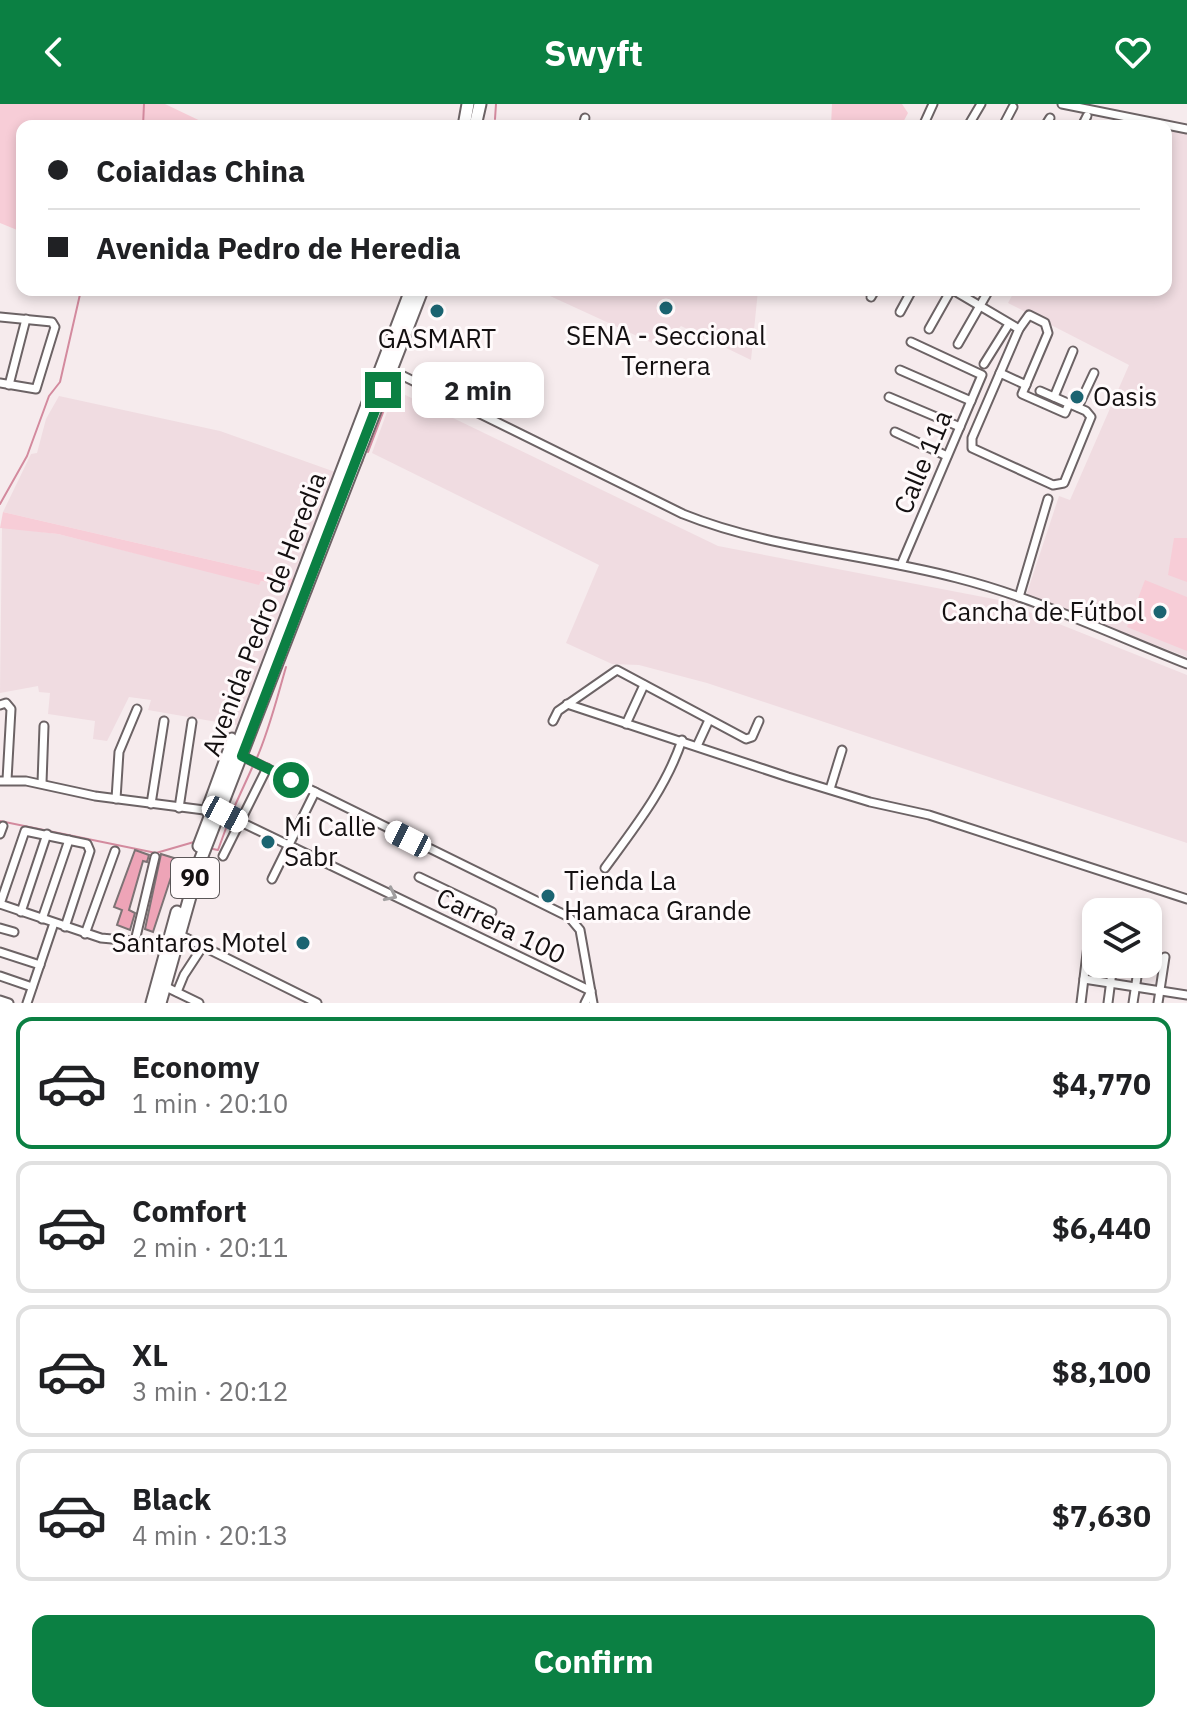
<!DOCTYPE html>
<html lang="en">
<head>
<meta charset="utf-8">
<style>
	:root { --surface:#fff; --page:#f2f2f2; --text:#202124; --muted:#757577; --line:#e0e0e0; --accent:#0b8043 }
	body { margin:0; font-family:"IBM Plex Sans",sans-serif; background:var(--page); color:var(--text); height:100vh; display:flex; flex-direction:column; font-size:30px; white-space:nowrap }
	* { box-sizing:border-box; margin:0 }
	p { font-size:26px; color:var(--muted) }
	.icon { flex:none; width:44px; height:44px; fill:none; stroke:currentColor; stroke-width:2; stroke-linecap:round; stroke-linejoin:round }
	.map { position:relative; height:899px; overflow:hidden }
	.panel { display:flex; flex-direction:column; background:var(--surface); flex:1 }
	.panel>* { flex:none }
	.banner { position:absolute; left:16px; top:16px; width:1156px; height:176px; border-radius:16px; box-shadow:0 4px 12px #0003; display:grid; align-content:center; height:176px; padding:0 32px; background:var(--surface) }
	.buttons { position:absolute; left:1082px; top:794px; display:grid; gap:16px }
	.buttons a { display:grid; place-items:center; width:80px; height:80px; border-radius:16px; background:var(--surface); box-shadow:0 4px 12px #0003; font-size:40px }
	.end { position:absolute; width:36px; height:36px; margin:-18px; border:10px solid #0b8043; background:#fff; box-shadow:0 0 0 4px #fff }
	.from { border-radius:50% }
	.bubble { position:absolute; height:56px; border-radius:16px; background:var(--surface); box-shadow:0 4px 12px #0003; font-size:26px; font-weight:700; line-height:56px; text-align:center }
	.car { position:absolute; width:24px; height:48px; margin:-24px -12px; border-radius:10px; box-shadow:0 0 6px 2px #0007; background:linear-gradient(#fff 24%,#345 0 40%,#fff 0 76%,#345 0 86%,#fff 0) }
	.banner b { display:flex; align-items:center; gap:28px; height:76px; font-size:30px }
	.banner b+b { border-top:2px solid var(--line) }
	.banner i { width:20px; height:20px; background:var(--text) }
	ul { padding:14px 0 0; list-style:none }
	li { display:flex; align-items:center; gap:24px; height:132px; margin:0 16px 12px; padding:0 16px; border:4px solid var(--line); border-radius:16px }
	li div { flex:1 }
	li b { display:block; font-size:30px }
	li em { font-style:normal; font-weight:700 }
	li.active { border-color:var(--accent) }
	li>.icon { width:72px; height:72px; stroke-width:1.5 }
	.button { display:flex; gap:16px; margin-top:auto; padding:16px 32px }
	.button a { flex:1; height:92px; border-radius:16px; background:var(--accent); color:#fff; font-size:32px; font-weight:700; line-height:92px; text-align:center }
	header { display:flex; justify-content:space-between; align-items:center; height:104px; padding:0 32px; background:var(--accent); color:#fff; font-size:36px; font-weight:700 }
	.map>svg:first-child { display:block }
	.built { fill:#f0dce1 }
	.green { fill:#f7cdd7 }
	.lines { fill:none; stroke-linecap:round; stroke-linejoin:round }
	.stream { stroke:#d38a9e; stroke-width:2 }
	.building { fill:#eea4b7; stroke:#7d7375; stroke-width:2 }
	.minor-casing { stroke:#6c6365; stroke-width:11 }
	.highway-casing { stroke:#6c6365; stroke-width:15 }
	.minor { stroke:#fff; stroke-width:7 }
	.highway { stroke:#fff; stroke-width:11 }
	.oneway { stroke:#a19fa0 }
	.route { stroke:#0b8043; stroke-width:10 }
	.poi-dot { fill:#1b6471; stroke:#fffafb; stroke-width:3 }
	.labels { text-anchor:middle; stroke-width:6; stroke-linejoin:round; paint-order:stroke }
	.shield { fill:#fffafb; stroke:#5a5657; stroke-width:2 }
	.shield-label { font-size:24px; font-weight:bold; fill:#141011 }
	.poi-label { font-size:26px; fill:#141011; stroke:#fffafb; text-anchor:start }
	.street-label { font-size:26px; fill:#141011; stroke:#fffafb }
</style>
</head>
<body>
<header><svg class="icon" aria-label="back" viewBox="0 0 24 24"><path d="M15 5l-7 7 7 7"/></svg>Swyft<svg class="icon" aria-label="heart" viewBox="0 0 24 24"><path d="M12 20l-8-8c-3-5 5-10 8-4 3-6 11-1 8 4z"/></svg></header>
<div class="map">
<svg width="1187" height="899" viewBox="0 0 1187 899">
	<rect width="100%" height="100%" fill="#f6ebed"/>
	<g class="built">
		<polygon points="1166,25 1187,30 1187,553 1026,492 1059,392 1070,396 1129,261 1008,199 1015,186 1166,186"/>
		<polygon points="537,186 758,186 751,256 681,222 661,243"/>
		<polygon points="395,286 718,442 999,496 1187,571 1187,739 707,579 639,561 612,560 566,539 599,461 372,349"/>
		<polygon points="59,292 220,327 338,369 297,476 3,408 31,350 37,349 46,315"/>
		<polygon points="2,423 58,430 259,480 261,477 292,483 240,622 148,606 151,596 129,593 107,637 93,635 95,617 48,610 50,589 39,588 38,582 0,589"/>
	</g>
	<g class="green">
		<polygon points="0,0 165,0 211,22 22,22 22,128 0,119"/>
		<polygon points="832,0 902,0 908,9 901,22 831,22"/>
		<polygon points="3,408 297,476 292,483 261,477 259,481 58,430 0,424"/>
		<polygon points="1174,434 1187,434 1187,478 1168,471"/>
		<polygon points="1145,476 1187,493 1187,547 1127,523"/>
	</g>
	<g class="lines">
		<g class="stream">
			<polyline points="495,15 496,0"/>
			<polyline points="143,22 144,0"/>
			<polyline points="368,348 395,277"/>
			<polyline points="357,369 363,356"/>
			<polyline points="0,400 27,352 49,292 60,278 81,186"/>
			<polyline points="311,489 322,457"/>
			<path d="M256,656C269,627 277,594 286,563"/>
			<polyline points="232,708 252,664"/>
			<polyline points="0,717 156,749 194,738"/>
			<polyline points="213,745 218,746 229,716"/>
		</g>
	</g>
	<g class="building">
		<polygon points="135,746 149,751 147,758 143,757 129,806 135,809 130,826 117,821 122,806 114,803"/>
		<polygon points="161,750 177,755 153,828 145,825"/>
	</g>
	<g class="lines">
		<g class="minor-casing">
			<g id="minor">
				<polyline points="1062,0 1187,25"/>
				<polyline points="583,22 585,14"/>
				<polyline points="923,22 933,0"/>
				<polyline points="968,22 981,0"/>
				<polyline points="1003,22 1013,3"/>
				<polyline points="1045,22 1050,14"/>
				<polyline points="1082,22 1087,12"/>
				<polyline points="953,186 1019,225"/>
				<polyline points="871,193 875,186"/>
				<polyline points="900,208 912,186"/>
				<polyline points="0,213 52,218 55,223 36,285 0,279"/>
				<polyline points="929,225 951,186"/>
				<polyline points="958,240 989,186"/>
				<polyline points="984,260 1009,220"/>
				<path d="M391,266L683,410C770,445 867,450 957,474C1036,494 1111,530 1187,560"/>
				<polyline points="900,266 971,297"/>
				<polyline points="1000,269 1026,281"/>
				<polyline points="9,281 26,215"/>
				<polyline points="1040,287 1086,307 1091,313 1064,379 1053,381 972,344 972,334 1019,225 1029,211 1045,219 1048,229 1022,290 1065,309 1069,300"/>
				<polyline points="889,293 960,323"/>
				<polyline points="1054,293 1073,247"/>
				<polyline points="1078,303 1094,269"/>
				<polyline points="895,328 947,352"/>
				<polyline points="901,461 982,271 911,238"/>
				<polyline points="1019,493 1048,395"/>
				<polyline points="567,600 788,673 870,698 929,711 1187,795"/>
				<polyline points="0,601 6,599 11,605 7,676"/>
				<polyline points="553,617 558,607 617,566 746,635 752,633 759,617"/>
				<polyline points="626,620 644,581"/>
				<polyline points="697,642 709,616"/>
				<polyline points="242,652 569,813 580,826 593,899"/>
				<polyline points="0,677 26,677 95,692 212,707"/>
				<polyline points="42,679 44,622"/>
				<polyline points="830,685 842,646"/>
				<polyline points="116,695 119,648 137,605"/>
				<polyline points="151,700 164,617"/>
				<polyline points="179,704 192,618"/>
				<polyline points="205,707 232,633"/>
				<polyline points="220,708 591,887 585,899"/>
				<polyline points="0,730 3,722"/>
				<polyline points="223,752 267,664"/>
				<path d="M605,764C635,723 666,684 682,636"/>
				<polyline points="419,773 492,808"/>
				<polyline points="272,775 315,688"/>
				<polyline points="0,800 25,727 87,740 90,747 65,823"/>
				<polyline points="0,800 101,834 167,840"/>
				<polyline points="21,808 47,730"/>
				<polyline points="42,815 69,736"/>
				<polyline points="0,824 14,828"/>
				<polyline points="85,830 115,747"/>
				<polyline points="178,830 317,899"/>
				<polyline points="135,837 155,753"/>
				<polyline points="0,848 40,861"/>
				<polyline points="0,872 32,883"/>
				<polyline points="1084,875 1187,891"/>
				<polyline points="164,882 199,899"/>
				<polyline points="177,888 184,871 203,842"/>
				<polyline points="0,896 9,899"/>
				<polyline points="27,899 54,819"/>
				<polyline points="1081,899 1090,825"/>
				<polyline points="1108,899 1113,860"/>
				<polyline points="1133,899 1139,860"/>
				<polyline points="1158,899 1165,853"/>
			</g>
		</g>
		<g class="highway-casing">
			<g id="highway">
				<polyline points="464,22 468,0"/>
				<polyline points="475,22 480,0"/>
				<polyline points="199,742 411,186"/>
				<polyline points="152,899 177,808"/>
				<polyline points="160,899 200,757 422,186"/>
			</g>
		</g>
		<use href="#minor" class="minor"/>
		<use href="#highway" class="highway"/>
	</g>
	<defs><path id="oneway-chevron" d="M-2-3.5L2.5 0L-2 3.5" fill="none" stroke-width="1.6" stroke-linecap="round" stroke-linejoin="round" transform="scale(2)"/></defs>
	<use class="oneway" href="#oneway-chevron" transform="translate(391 791) rotate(26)"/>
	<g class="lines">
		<polyline class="route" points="291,676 242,652 383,286"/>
	</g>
	<g class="poi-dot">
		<circle cx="666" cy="204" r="8"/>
		<circle cx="437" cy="207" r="8"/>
		<circle cx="1077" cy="293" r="8"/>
		<circle cx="1160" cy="508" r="8"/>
		<circle cx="268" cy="738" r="8"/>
		<circle cx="548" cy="792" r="8"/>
		<circle cx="303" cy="839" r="8"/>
	</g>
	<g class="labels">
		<rect class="shield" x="171" y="754" width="48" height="40" rx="6"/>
		<g class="shield-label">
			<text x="195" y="782">90</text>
		</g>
		<g class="poi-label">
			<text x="666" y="241" text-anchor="middle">SENA - Seccional<tspan x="666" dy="30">Ternera</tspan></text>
			<text x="437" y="244" text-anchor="middle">GASMART</text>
			<text x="1093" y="302">Oasis</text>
			<text x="1144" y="517" text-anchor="end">Cancha de Fútbol</text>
			<text x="284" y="732">Mi Calle<tspan x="284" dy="30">Sabr</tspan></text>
			<text x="564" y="786">Tienda La<tspan x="564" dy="30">Hamaca Grande</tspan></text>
			<text x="287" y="848" text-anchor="end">Santaros Motel</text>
		</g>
		<g class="street-label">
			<text transform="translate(923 358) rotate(-67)" y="9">Calle 11a</text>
			<text transform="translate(264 510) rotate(-69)" y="9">Avenida Pedro de Heredia</text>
			<text transform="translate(501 822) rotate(26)" y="9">Carrera 100</text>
		</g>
	</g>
</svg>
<div class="buttons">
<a><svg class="icon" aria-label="layers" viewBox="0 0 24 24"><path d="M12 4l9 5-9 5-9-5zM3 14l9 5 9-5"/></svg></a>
</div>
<i class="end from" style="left:291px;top:676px"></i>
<i class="end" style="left:383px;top:286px"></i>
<div class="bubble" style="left:412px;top:258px;width:132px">2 min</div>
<i class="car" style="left:225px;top:710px;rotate:118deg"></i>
<i class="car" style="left:408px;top:735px;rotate:297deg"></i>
<div class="banner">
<b><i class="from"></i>Coiaidas China</b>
<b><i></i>Avenida Pedro de Heredia</b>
</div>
</div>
<section class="panel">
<ul>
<li class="active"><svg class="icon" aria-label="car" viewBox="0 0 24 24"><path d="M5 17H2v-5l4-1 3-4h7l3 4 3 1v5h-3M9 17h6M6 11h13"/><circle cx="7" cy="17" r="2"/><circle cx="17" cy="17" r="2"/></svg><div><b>Economy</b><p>1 min · 20:10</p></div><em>$4,770</em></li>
<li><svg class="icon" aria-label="car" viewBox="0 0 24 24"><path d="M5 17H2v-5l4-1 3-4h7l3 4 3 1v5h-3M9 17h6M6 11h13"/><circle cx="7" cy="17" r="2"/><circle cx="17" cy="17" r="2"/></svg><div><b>Comfort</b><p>2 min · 20:11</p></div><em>$6,440</em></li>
<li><svg class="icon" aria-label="car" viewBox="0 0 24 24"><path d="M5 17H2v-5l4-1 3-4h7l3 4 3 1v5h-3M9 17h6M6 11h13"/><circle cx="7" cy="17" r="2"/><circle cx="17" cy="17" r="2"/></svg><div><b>XL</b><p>3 min · 20:12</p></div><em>$8,100</em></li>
<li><svg class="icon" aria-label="car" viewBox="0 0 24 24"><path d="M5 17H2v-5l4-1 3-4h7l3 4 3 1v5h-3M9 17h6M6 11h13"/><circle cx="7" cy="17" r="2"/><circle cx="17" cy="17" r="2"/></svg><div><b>Black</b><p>4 min · 20:13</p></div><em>$7,630</em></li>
</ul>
<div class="button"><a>Confirm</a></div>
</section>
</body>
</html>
